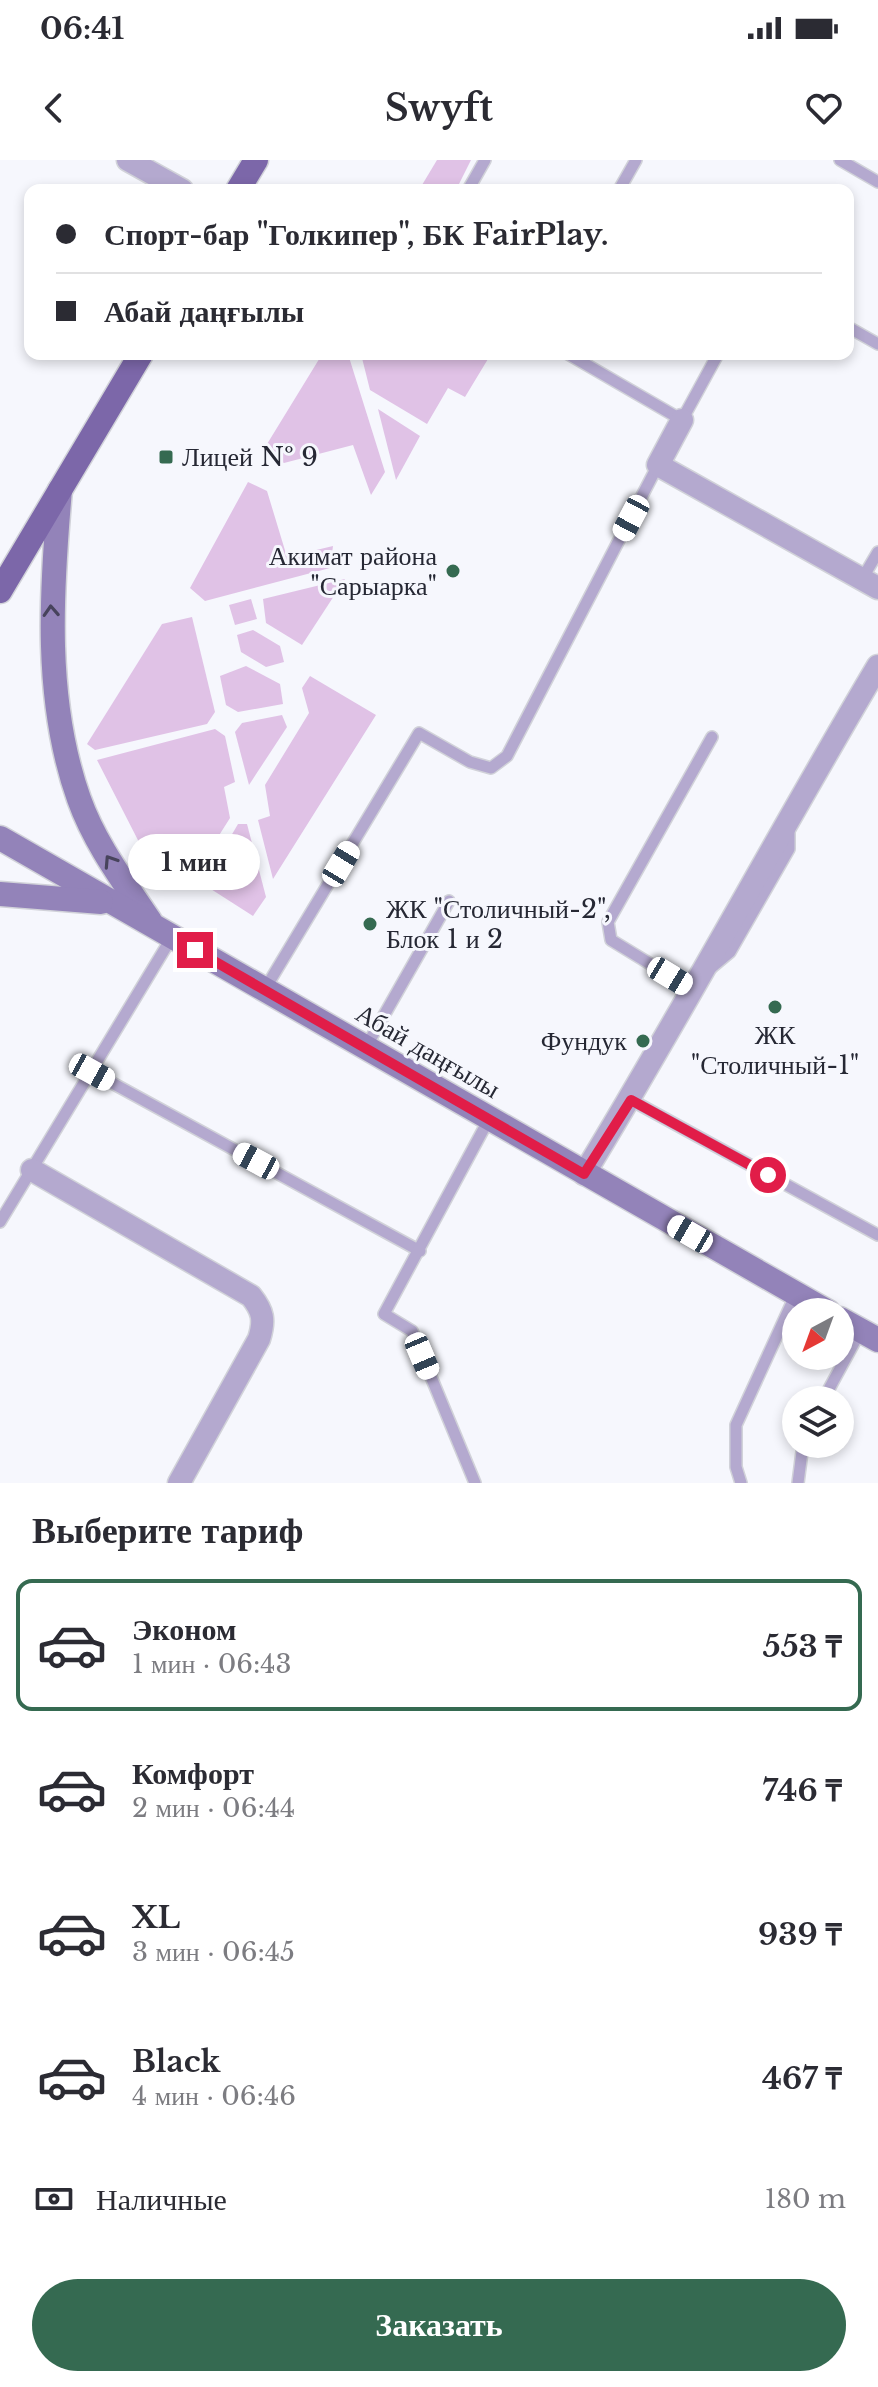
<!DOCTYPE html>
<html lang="ru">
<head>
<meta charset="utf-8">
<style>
	:root { --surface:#fff; --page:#f7f7f7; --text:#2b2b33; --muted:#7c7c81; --line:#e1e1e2; --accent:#356a51 }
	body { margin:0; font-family:"Libre Baskerville",serif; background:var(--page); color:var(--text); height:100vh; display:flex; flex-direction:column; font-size:30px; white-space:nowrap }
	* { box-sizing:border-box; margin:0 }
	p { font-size:26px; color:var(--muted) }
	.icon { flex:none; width:44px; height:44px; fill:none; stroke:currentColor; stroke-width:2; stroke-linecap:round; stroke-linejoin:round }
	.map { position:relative; height:1323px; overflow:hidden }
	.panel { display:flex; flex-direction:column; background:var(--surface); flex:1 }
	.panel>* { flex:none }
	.guide { position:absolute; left:24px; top:24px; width:830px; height:176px; border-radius:16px; box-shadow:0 4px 12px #0003; display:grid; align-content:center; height:176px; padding:0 32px; background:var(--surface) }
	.needle { width:52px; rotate:221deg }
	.buttons { position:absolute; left:782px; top:1138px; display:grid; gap:16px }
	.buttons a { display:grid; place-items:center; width:72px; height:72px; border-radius:50%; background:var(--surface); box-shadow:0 4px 12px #0003; font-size:40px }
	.end { position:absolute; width:36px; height:36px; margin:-18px; border:10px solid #e11d48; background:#fff; box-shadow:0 0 0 4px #fff }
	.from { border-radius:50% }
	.bubble { position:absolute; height:56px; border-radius:28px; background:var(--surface); box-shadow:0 4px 12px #0003; font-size:26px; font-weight:700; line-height:56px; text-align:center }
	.car { position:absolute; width:24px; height:48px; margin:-24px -12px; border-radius:10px; box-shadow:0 0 6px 2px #0007; background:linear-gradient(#fff 24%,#345 0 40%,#fff 0 76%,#345 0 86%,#fff 0) }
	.guide b { display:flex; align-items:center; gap:28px; height:76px; font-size:30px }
	.guide b+b { border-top:2px solid var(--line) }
	.guide i { width:20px; height:20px; background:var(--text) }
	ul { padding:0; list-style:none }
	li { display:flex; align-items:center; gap:24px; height:132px; margin:0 16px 12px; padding:0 16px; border:4px solid transparent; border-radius:16px }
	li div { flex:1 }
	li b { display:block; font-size:30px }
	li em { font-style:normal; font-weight:700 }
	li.selected { border-color:var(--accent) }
	li>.icon { width:72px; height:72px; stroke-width:1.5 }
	h2 { padding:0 32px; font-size:36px; line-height:96px }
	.pay { display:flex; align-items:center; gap:20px; height:88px; padding:0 32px; font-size:30px }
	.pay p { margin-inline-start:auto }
	.button { display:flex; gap:16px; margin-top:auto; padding:16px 32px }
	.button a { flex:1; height:92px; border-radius:48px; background:var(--accent); color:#fff; font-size:32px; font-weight:700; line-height:92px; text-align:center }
	.status { display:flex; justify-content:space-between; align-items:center; height:56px; padding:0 40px; background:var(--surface); direction:ltr }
	.status svg { height:22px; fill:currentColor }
	header { display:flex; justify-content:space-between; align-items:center; height:104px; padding:0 32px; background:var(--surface); font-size:36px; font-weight:700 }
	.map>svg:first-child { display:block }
	.green { fill:#e0c2e6 }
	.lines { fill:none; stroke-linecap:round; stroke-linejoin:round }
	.lane-casing { stroke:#d1d2d9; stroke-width:14 }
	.street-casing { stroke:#d1d2d9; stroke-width:25 }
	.secondary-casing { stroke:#d1d2d9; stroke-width:27 }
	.primary-casing { stroke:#d1d2d9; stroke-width:27 }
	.lane { stroke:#b4a9cf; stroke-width:11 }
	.street { stroke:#b4a9cf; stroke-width:22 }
	.secondary { stroke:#9383b9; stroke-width:24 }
	.primary { stroke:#7c67a9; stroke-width:24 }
	.oneway { stroke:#47435c }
	.route { stroke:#e11d48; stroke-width:10 }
	.poi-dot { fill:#356a51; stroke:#f6f7fd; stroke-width:3 }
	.labels { text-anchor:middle; stroke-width:6; stroke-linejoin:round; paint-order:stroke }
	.poi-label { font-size:26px; fill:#262834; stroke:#f6f7fd; text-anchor:start }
	.street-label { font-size:26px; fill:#262834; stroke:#f6f7fd }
</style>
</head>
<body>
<div class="status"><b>06:41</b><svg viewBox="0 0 49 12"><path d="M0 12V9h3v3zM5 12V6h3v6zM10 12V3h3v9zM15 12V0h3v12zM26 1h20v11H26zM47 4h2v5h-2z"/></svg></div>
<header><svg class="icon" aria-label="back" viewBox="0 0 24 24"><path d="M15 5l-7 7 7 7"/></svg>Swyft<svg class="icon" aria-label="heart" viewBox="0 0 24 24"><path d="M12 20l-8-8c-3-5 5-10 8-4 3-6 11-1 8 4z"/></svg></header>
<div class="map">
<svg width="878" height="1323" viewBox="0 0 878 1323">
	<rect width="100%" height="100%" fill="#f6f7fd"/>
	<g class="green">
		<polygon points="437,0 471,0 456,30 419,30"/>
		<polygon points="330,194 348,194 385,312 371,335 353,285 284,303 264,289 321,196"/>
		<polygon points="361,194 491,194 465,237 448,228 427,264 370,230"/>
		<polygon points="378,249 420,276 396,320"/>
		<polygon points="248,322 267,331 287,397 333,386 330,408 205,441 190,428"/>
		<polygon points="345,419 302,485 266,463 263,439"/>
		<polygon points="251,439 257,459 235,465 229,445"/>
		<polygon points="192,457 215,552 207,564 95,590 87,584 162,464"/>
		<polygon points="253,470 280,486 284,502 266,507 241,492 237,475"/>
		<polygon points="246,506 280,524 283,544 238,552 226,545 220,516"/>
		<polygon points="310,516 376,555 273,719 258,660 270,656 265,625 309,553 302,528"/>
		<polygon points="282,555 287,567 249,625 235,572 242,563"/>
		<polygon points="215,569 225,576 235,622 224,627 230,658 192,718 142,688 97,600"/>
		<polygon points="238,664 247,664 266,737 253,756 203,724"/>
	</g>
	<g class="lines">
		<g class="lane-casing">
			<g id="lane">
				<polyline points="840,0 878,22"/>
				<polyline points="468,30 485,0"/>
				<polyline points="619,30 636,0"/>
				<polyline points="848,167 878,184"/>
				<polyline points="568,194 682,260 718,194"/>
				<polyline points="862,419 878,392"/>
				<polyline points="712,807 730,792 789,689 789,668"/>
				<polyline points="265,829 419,573 470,602 491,608 507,596 658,305"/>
				<polyline points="693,830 611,780 608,762 712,577"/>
				<polyline points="366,887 449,741"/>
				<polyline points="92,912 420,1091"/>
				<polyline points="631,940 878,1075"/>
				<polyline points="0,1062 172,777"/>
				<polyline points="823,1240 861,1170"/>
				<polyline points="475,1323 412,1171 384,1154 489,959"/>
				<polyline points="741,1323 736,1307 736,1265 796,1134"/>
				<polyline points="798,1323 803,1284"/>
			</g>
		</g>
		<g class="street-casing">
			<g id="street">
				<polyline points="128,0 182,30"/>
				<polyline points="682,260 658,305 878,428"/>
				<path d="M32,1010L251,1136C263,1151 265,1160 259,1179L179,1323"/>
				<path d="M584,1014C686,847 778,674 878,506"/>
			</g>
		</g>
		<g class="secondary-casing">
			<g id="secondary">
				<path d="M60,330C51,432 44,541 79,639C95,684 124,722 150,761"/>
				<polyline points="0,678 828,1152"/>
				<polyline points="0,734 101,742"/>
				<polyline points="840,1159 878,1180"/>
			</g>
		</g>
		<g class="primary-casing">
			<g id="primary">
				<polyline points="238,30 256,0"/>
				<polyline points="0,431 141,194"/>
			</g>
		</g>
		<use href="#lane" class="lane"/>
		<use href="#street" class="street"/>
		<use href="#secondary" class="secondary"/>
		<use href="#primary" class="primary"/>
	</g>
	<defs><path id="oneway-chevron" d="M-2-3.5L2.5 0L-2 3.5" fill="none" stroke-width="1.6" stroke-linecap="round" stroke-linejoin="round" transform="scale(2)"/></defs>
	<g class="oneway">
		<use href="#oneway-chevron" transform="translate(51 451) rotate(-93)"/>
		<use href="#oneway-chevron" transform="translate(110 701) rotate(-123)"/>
	</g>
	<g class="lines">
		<polyline class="route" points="195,790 584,1014 631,940 768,1015"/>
	</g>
	<g class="poi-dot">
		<rect x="158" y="289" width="16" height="16" rx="4"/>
		<circle cx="453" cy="411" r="8"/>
		<circle cx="370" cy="764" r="8"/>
		<circle cx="775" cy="847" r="8"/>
		<circle cx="643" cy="881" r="8"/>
	</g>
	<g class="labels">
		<g class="poi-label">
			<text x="182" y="306">Лицей № 9</text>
			<text x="437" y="405" text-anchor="end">Акимат района<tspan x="437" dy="30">"Сарыарка"</tspan></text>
			<text x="386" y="758">ЖК "Столичный-2",<tspan x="386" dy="30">Блок 1 и 2</tspan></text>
			<text x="775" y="884" text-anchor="middle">ЖК<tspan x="775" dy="30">"Столичный-1"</tspan></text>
			<text x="627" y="890" text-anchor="end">Фундук</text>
		</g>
		<g class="street-label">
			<text transform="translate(428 891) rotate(30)" y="9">Абай даңғылы</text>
		</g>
	</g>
</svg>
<div class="buttons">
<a><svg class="needle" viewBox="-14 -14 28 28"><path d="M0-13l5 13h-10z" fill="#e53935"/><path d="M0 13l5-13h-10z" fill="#7c7c81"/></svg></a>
<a><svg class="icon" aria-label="layers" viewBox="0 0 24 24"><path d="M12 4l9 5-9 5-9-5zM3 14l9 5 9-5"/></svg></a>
</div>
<i class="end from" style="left:768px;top:1015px"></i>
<i class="end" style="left:195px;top:790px"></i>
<div class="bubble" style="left:128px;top:674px;width:132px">1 мин</div>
<i class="car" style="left:631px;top:358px;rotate:208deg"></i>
<i class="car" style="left:341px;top:704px;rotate:31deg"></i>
<i class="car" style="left:670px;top:816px;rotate:121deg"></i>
<i class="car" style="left:92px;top:912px;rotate:119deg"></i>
<i class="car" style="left:256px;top:1001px;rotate:298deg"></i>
<i class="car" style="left:690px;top:1074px;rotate:300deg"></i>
<i class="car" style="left:422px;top:1196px;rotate:157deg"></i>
<div class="guide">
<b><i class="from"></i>Спорт-бар &quot;Голкипер&quot;, БК FairPlay.</b>
<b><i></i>Абай даңғылы</b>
</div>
</div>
<section class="panel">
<h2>Выберите тариф</h2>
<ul>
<li class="selected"><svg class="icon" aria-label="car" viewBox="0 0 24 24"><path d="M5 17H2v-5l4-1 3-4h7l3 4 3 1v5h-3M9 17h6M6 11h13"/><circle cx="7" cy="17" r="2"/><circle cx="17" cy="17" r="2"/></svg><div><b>Эконом</b><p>1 мин · 06:43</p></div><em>553 ₸</em></li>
<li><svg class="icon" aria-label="car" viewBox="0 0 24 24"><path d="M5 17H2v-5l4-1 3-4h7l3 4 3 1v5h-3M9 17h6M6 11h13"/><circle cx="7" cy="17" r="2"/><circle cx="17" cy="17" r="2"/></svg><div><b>Комфорт</b><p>2 мин · 06:44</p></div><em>746 ₸</em></li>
<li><svg class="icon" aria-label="car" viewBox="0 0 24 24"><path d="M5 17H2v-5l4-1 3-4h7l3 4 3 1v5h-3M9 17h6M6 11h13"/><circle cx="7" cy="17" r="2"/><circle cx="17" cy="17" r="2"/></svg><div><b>XL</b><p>3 мин · 06:45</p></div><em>939 ₸</em></li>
<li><svg class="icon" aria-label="car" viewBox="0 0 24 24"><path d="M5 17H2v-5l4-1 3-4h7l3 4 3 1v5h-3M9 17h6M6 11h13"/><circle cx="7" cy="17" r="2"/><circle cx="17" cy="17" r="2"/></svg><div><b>Black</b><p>4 мин · 06:46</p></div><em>467 ₸</em></li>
</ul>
<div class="pay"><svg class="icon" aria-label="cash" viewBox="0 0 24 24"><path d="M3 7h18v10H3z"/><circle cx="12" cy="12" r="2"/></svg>Наличные<p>180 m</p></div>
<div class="button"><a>Заказать</a></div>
</section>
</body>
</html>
